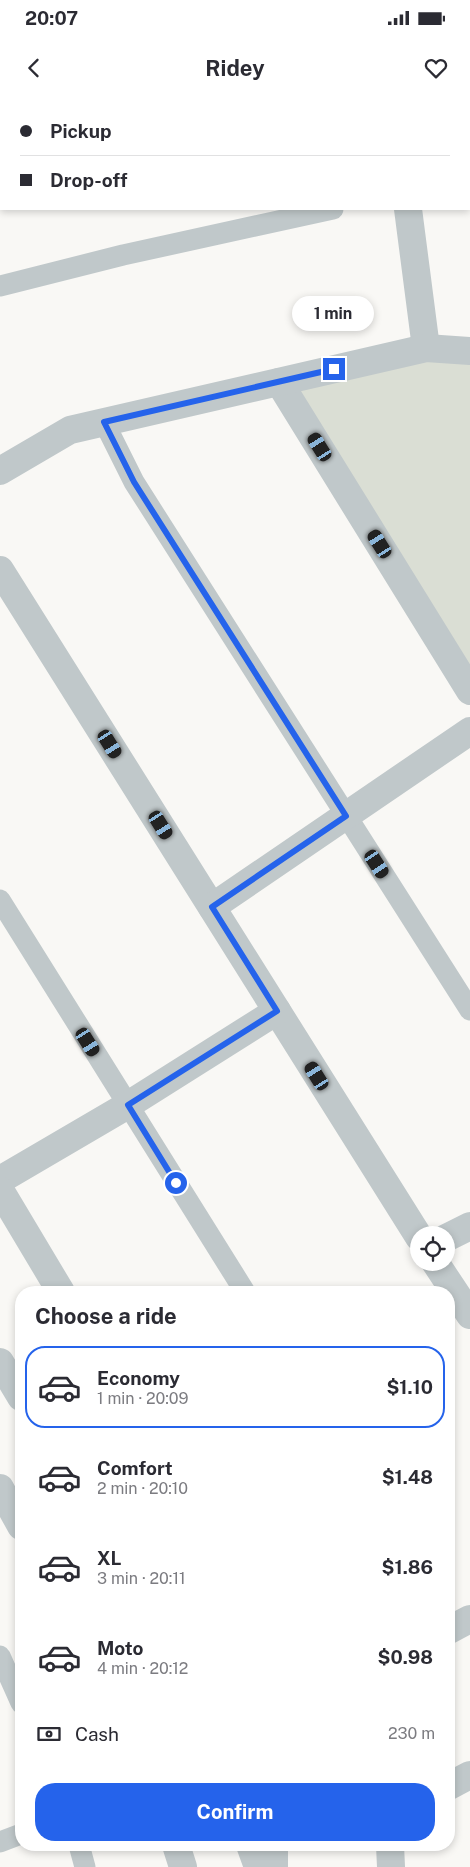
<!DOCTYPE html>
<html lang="en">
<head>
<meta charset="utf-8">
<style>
	:root { --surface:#fff; --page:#f2f2f3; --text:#2b2b33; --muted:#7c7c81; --line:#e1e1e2; --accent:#2563eb }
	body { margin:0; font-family:"Public Sans",sans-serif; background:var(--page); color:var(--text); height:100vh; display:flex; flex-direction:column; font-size:19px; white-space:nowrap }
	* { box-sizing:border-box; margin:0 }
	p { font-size:16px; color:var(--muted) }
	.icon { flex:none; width:28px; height:28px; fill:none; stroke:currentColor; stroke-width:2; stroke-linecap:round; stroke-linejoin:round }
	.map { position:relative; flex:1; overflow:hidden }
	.details { position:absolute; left:15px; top:1186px; width:440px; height:565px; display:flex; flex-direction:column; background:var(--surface); border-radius:20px; box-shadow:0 2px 8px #0003 }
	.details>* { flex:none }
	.banner { position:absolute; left:0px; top:0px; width:470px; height:110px; box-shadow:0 2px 8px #0003; display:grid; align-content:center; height:110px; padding:0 20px; background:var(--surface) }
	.fabs { position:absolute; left:410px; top:1126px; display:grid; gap:10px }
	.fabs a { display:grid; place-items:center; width:45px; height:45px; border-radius:50%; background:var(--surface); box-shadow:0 2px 8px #0003; font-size:25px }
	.end { position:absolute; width:22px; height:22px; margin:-11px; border:6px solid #2563eb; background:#fff; box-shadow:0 0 0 2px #fff }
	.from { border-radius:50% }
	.bubble { position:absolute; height:35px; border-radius:18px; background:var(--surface); box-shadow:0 2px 8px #0003; font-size:16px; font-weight:700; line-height:35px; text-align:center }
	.car { position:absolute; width:15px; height:30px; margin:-15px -8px; border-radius:6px; box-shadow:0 0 4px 1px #0007; background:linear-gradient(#222 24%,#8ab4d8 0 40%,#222 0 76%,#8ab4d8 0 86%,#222 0) }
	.banner b { display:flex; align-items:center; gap:18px; height:48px; font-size:19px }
	.banner b+b { border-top:1px solid var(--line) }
	.banner i { width:12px; height:12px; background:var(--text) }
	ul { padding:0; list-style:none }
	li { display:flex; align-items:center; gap:15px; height:82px; margin:0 10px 8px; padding:0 10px; border:2px solid transparent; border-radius:20px }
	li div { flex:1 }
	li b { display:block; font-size:19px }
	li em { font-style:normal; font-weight:700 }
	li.on { border-color:var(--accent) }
	li>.icon { width:45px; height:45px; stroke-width:1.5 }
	h2 { padding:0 20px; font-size:22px; line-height:60px }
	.pay { display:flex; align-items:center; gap:12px; height:55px; padding:0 20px; font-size:19px }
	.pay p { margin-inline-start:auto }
	.primary-button { display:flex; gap:10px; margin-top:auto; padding:10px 20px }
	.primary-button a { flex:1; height:58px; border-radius:20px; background:var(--accent); color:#fff; font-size:20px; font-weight:700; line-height:58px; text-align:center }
	.status { display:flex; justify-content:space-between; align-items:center; height:35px; padding:0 25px; background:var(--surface); direction:ltr }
	.status svg { height:14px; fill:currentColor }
	header { display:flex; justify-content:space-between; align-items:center; height:65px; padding:0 20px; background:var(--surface); font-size:22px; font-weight:700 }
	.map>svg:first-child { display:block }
	.green { fill:#daded4 }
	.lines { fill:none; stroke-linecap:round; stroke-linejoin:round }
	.service { stroke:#c0c8ca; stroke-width:21 }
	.minor { stroke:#c0c8ca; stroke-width:28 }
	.tertiary { stroke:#c0c8ca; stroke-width:28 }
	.route { stroke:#2563eb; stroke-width:6 }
</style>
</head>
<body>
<div class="status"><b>20:07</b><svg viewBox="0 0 49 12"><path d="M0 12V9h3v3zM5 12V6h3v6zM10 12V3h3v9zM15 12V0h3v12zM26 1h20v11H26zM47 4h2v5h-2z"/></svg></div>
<header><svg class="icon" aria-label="back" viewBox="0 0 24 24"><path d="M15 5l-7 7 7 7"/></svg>Ridey<svg class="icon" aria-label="heart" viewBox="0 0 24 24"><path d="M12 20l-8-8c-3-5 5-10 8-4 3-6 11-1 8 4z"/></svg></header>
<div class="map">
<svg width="470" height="1767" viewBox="0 0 470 1767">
	<rect width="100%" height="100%" fill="#f9f8f5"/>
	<polygon class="green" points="470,254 470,580 288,285"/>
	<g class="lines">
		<g class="service">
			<polyline points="469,95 470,95"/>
			<polyline points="0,186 123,155 333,109"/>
			<polyline points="104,322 134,382 470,910"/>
			<polyline points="0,800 245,1192"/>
			<polyline points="0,1556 21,1603"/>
			<polyline points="0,1742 21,1734"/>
			<polyline points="79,1745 85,1767"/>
		</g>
		<g class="minor">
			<polyline points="394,0 394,1"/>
			<polyline points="34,1 40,0"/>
			<polyline points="0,8 1,8"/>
			<polyline points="408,109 426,248"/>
			<polyline points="279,282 470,591"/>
			<polyline points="0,371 70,330 426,248 470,251"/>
			<polyline points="0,470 419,1137"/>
			<polyline points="212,807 470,631"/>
			<polyline points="0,1080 128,1005 277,911"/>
			<polyline points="0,1090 61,1192"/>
			<polyline points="446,1138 470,1126"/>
			<polyline points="435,1162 470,1215"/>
			<polyline points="449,1530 470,1519"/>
			<polyline points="449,1686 470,1675"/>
			<polyline points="390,1745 391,1767"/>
		</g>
		<g class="tertiary">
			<polyline points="0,1262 21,1297"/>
			<polyline points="0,1388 21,1426"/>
			<polyline points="176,1745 183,1767"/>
			<polyline points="250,1745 258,1767"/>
			<polyline points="274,1745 274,1767"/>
		</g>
	</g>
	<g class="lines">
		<polyline class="route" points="176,1083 128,1005 277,911 212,807 346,716 134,382 104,322 334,269"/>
	</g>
</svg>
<div class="fabs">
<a><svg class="icon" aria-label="locate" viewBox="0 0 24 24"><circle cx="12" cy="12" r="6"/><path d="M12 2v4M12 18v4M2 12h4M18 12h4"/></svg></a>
</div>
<i class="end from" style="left:176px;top:1083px"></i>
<i class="end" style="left:334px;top:269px"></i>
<div class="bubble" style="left:292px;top:196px;width:82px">1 min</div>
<i class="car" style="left:320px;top:347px;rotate:328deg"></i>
<i class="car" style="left:380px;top:444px;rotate:328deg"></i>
<i class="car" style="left:110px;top:644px;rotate:148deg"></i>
<i class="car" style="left:161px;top:725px;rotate:148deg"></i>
<i class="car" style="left:377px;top:764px;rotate:147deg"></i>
<i class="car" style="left:88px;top:942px;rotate:148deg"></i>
<i class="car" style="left:317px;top:976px;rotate:328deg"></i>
<div class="banner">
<b><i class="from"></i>Pickup</b>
<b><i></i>Drop-off</b>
</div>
<section class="details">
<h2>Choose a ride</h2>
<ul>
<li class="on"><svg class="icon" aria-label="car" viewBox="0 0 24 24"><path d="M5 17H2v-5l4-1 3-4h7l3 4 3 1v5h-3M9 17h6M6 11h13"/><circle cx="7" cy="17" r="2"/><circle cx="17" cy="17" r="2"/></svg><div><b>Economy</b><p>1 min · 20:09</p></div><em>$1.10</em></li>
<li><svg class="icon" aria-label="car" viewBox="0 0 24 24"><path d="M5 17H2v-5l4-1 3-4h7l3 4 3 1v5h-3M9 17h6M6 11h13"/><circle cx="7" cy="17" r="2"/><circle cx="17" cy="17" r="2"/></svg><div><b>Comfort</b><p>2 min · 20:10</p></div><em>$1.48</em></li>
<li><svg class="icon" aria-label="car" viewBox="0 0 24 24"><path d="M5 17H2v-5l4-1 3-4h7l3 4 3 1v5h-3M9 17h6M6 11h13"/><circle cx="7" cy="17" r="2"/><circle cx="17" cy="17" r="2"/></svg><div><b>XL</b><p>3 min · 20:11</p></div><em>$1.86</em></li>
<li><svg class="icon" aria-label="car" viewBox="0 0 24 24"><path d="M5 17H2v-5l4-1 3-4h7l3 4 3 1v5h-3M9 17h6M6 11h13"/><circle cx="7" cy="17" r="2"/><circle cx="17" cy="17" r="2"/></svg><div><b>Moto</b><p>4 min · 20:12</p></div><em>$0.98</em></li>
</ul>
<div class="pay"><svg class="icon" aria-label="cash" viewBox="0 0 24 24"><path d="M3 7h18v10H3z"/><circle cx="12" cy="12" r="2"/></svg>Cash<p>230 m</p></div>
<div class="primary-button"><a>Confirm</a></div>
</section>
</div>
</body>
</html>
